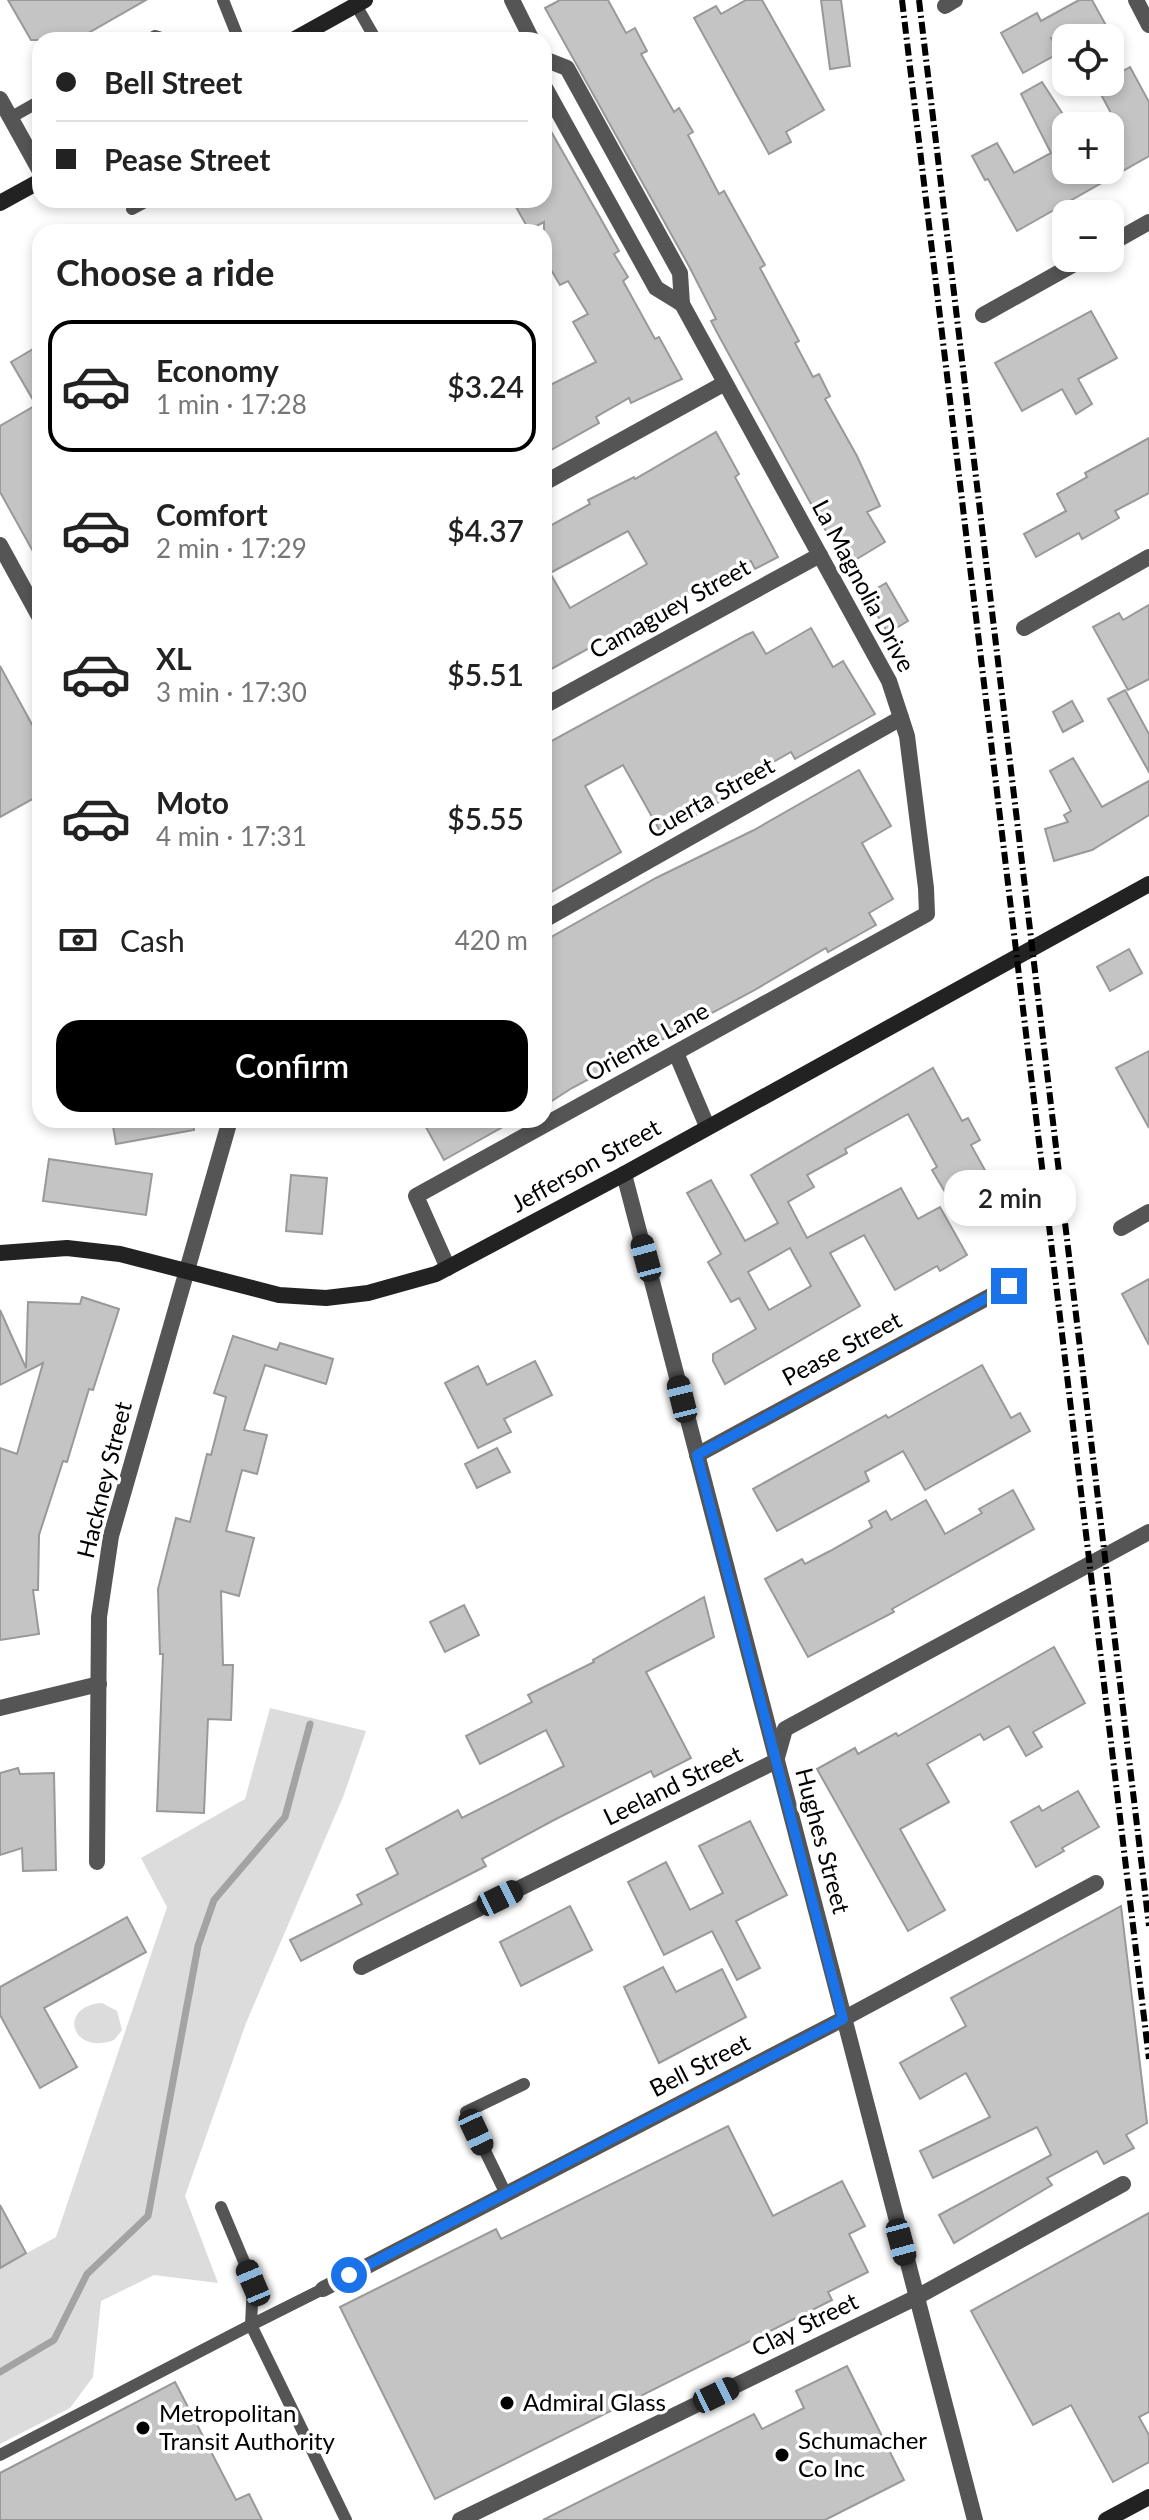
<!DOCTYPE html>
<html lang="en">
<head>
<meta charset="utf-8">
<style>
	:root { --surface:#fff; --page:#f6f6f6; --text:#222; --muted:#767676; --line:#e0e0e0; --accent:#000 }
	body { margin:0; font-family:Lato,sans-serif; background:var(--page); color:var(--text); height:100vh; display:flex; flex-direction:column; font-size:30px; white-space:nowrap }
	* { box-sizing:border-box; margin:0 }
	p { font-size:26px; color:var(--muted) }
	.icon { flex:none; width:44px; height:44px; fill:none; stroke:currentColor; stroke-width:2; stroke-linecap:round; stroke-linejoin:round }
	.map { position:relative; flex:1; overflow:hidden }
	.panel { position:absolute; left:32px; top:224px; width:520px; height:904px; display:flex; flex-direction:column; background:var(--surface); border-radius:24px; box-shadow:0 4px 12px #0003 }
	.panel>* { flex:none }
	.top-card { position:absolute; left:32px; top:32px; width:520px; height:176px; border-radius:24px; box-shadow:0 4px 12px #0003; display:grid; align-content:center; height:176px; padding:0 24px; background:var(--surface) }
	.tools { position:absolute; left:1052px; top:24px; display:grid; gap:16px }
	.tools a { display:grid; place-items:center; width:72px; height:72px; border-radius:16px; background:var(--surface); box-shadow:0 4px 12px #0003; font-size:40px }
	.end { position:absolute; width:36px; height:36px; margin:-18px; border:10px solid #1a73e8; background:#fff; box-shadow:0 0 0 4px #fff }
	.from { border-radius:50% }
	.bubble { position:absolute; height:56px; border-radius:24px; background:var(--surface); box-shadow:0 4px 12px #0003; font-size:26px; font-weight:600; line-height:56px; text-align:center }
	.car { position:absolute; width:24px; height:48px; margin:-24px -12px; border-radius:10px; box-shadow:0 0 6px 2px #0007; background:linear-gradient(#222 24%,#8ab4d8 0 40%,#222 0 76%,#8ab4d8 0 86%,#222 0) }
	.top-card b { display:flex; align-items:center; gap:28px; height:76px; font-size:30px }
	.top-card b+b { border-top:2px solid var(--line) }
	.top-card i { width:20px; height:20px; background:var(--text) }
	ul { padding:0; list-style:none }
	li { display:flex; align-items:center; gap:24px; height:132px; margin:0 16px 12px; padding:0 8px; border:4px solid transparent; border-radius:24px }
	li div { flex:1 }
	li b { display:block; font-size:30px }
	li em { font-style:normal; font-weight:600 }
	li.selected { border-color:var(--accent) }
	li>.icon { width:72px; height:72px; stroke-width:1.5 }
	h2 { padding:0 24px; font-size:36px; line-height:96px }
	.pay { display:flex; align-items:center; gap:20px; height:88px; padding:0 24px; font-size:30px }
	.pay p { margin-inline-start:auto }
	.primary-button { display:flex; gap:16px; margin-top:auto; padding:16px 24px }
	.primary-button a { flex:1; height:92px; border-radius:24px; background:var(--accent); color:#fff; font-size:32px; font-weight:600; line-height:92px; text-align:center }
	.map>svg:first-child { display:block }
	.green { fill:#dcdcdc }
	.lines { fill:none; stroke-linecap:round; stroke-linejoin:round }
	.stream { stroke:#a3a3a3; stroke-width:7 }
	.building { fill:#c4c4c4; stroke:#999; stroke-width:2; fill-rule:evenodd }
	.lane { stroke:#555; stroke-width:12 }
	.street { stroke:#555; stroke-width:16 }
	.secondary { stroke:#222; stroke-width:16 }
	.rail { stroke:#000; stroke-width:6; stroke-dasharray:12 4 2 4; stroke-linecap:butt }
	.route { stroke:#1a73e8; stroke-width:10 }
	.poi-dot { fill:#000; stroke:#fff; stroke-width:3 }
	.labels { text-anchor:middle; stroke-width:7; stroke-linejoin:round; paint-order:stroke }
	.street-label { font-size:24px; fill:#000; stroke:#fff }
	.poi-label { font-size:24px; fill:#000; stroke:#fff; text-anchor:start }
</style>
</head>
<body>
<div class="map">
<svg width="1149" height="2520" viewBox="0 0 1149 2520">
	<rect width="100%" height="100%" fill="#fff"/>
	<g class="green">
		<polygon points="270,1708 366,1731 343,1797 246,2023 185,2196 218,2283 154,2275 101,2301 93,2377 70,2408 0,2444 0,2268 56,2237 167,1907 141,1858 245,1799"/>
		<path d="M102,2003L117,2011L122,2030L114,2040C71,2056 57,2006 102,2003Z"/>
	</g>
	<g class="lines">
		<polyline class="stream" points="0,2372 54,2340 87,2274 148,2216 198,1946 214,1900 285,1817 310,1724"/>
	</g>
	<g class="building">
		<polygon points="8,0 146,0 76,40 31,40"/>
		<polygon points="560,0 608,0 626,33 635,28 647,51 641,54 674,112 679,108 693,132 688,135 719,194 724,191 765,265 760,268 799,341 795,343 813,377 819,374 830,396 825,399 857,456 880,506 867,512 885,542 847,565 827,533 720,338 711,321 716,319 690,268 545,8"/>
		<polygon points="746,0 762,0 824,110 786,132 791,142 769,154 694,18 716,6 721,14"/>
		<polygon points="821,0 841,0 850,66 830,69"/>
		<polygon points="1079,0 1092,0 1108,29 1091,38 1051,38 1059,53 1023,73 1001,33 1037,13 1041,21"/>
		<polygon points="1130,67 1149,102 1149,156 1017,231 988,179 985,180 972,156 997,143 1014,173 1051,153 1021,94 1042,82 1066,119 1066,170 1110,170 1112,115 1096,85 1110,82 1110,78"/>
		<polygon points="544,119 619,251 614,254 628,277 623,281 655,339 659,337 682,379 631,403 629,398 596,417 599,423 549,451 544,441 544,388 596,362 573,322 588,314 568,281 560,285 544,258 544,222 529,230 512,200 544,200"/>
		<polygon points="1091,311 1117,358 1078,379 1092,404 1076,414 1062,389 1022,411 995,363"/>
		<polygon points="40,345 40,564 0,492 0,426 36,405 11,362"/>
		<path d="M716,432L739,474L735,477L778,557L755,569L751,561L720,576L544,673V529L590,504L588,500L634,477L635,479ZM628,531L647,564L570,608L550,573Z"/>
		<polygon points="1149,438 1149,493 1115,511 1119,518 1082,539 1079,533 1036,557 1024,534 1066,511 1057,494 1087,477 1085,473"/>
		<polygon points="886,583 908,621 888,633 865,595"/>
		<polygon points="1149,605 1149,679 1128,690 1093,627 1119,613 1123,620"/>
		<polygon points="811,628 833,667 843,661 875,714 795,759 791,752 759,770 763,777 689,819 687,815 660,831 623,765 585,786 621,852 544,896 544,745 746,635 753,632 766,654"/>
		<polygon points="0,666 40,739 40,795 0,817"/>
		<polygon points="1125,690 1149,734 1149,772 1108,699"/>
		<polygon points="1072,701 1083,721 1063,732 1053,712"/>
		<polygon points="1073,758 1102,807 1149,781 1149,815 1092,850 1054,861 1045,829 1068,822 1064,815 1071,811 1050,771"/>
		<polygon points="859,770 891,826 862,843 893,899 869,913 876,925 828,952 826,948 753,991 572,1088 544,1106 544,941 656,878 754,830"/>
		<polygon points="1129,949 1142,973 1110,991 1097,967"/>
		<polygon points="1149,1051 1149,1128 1116,1068"/>
		<path d="M933,1068L962,1121L968,1118L980,1140L971,1145L987,1174L948,1197L932,1170L937,1167L908,1114L845,1149L847,1153L807,1175L814,1187L788,1202L807,1238L901,1188L918,1219L940,1207L967,1255L940,1271L937,1266L895,1290L864,1235L830,1253L860,1306L725,1384L713,1361V1354L756,1329L739,1298L731,1302L708,1262L721,1254L687,1193L711,1180L745,1241L778,1223L751,1175ZM790,1248L811,1286L769,1310L748,1272Z"/>
		<polygon points="112,1120 193,1120 194,1130 116,1144"/>
		<polygon points="422,1120 515,1120 444,1160"/>
		<polygon points="49,1159 152,1174 146,1215 43,1201"/>
		<polygon points="291,1175 327,1178 322,1234 286,1231"/>
		<polygon points="1149,1279 1149,1345 1122,1294"/>
		<polygon points="82,1297 119,1309 93,1390 89,1389 67,1462 63,1461 39,1535 38,1590 33,1590 39,1634 0,1640 0,1448 17,1454 43,1363 0,1385 0,1310 26,1368 28,1302 80,1304"/>
		<polygon points="233,1336 277,1350 280,1343 333,1359 326,1384 265,1365 244,1430 267,1435 257,1474 242,1470 226,1531 254,1538 239,1596 221,1591 223,1665 233,1665 231,1720 208,1719 204,1813 157,1811 163,1654 160,1654 158,1589 176,1518 190,1522 207,1454 211,1455 226,1397 214,1393"/>
		<polygon points="535,1361 552,1395 504,1419 511,1432 478,1448 445,1383 478,1366 487,1385"/>
		<polygon points="982,1365 1011,1418 1020,1413 1030,1431 925,1490 903,1451 865,1472 869,1481 777,1531 753,1489 886,1415 888,1418"/>
		<polygon points="497,1448 510,1472 477,1488 465,1464"/>
		<polygon points="1013,1490 1034,1529 892,1609 894,1612 808,1657 765,1579 802,1559 805,1564 830,1551 872,1527 869,1521 886,1511 891,1520 926,1500 945,1534 982,1513 979,1509"/>
		<polygon points="704,1597 714,1637 646,1672 691,1758 654,1777 651,1771 554,1820 482,1859 486,1866 301,1961 290,1940 362,1904 357,1895 398,1874 386,1849 458,1810 462,1818 564,1766 546,1730 480,1764 466,1736 532,1702 528,1695 594,1662 593,1660"/>
		<polygon points="464,1605 479,1635 445,1652 430,1622"/>
		<polygon points="1054,1647 1085,1703 1033,1732 1042,1747 1026,1756 1009,1726 984,1740 980,1734 927,1764 949,1802 900,1829 945,1910 908,1931 817,1769 855,1748 858,1754 896,1733 898,1736"/>
		<polygon points="18,1768 20,1774 54,1773 56,1870 23,1871 22,1848 0,1855 0,1773"/>
		<polygon points="1078,1791 1099,1827 1062,1848 1064,1851 1036,1867 1011,1822 1039,1806 1042,1811"/>
		<polygon points="750,1821 787,1895 736,1921 760,1968 737,1980 712,1931 664,1955 628,1882 666,1862 690,1910 723,1893 699,1846"/>
		<polygon points="570,1906 592,1950 521,1986 500,1942"/>
		<polygon points="1121,1906 1147,2123 1126,2135 1134,2148 1104,2164 1097,2151 1047,2178 1052,2185 954,2243 939,2215 1051,2155 1037,2127 933,2178 920,2151 990,2117 966,2073 920,2099 900,2063 966,2026 951,1998"/>
		<polygon points="127,1917 146,1952 44,2008 77,2067 40,2088 0,2015 0,1987"/>
		<polygon points="663,1967 676,1992 722,1969 746,2017 659,2063 624,1987"/>
		<polygon points="728,2126 773,2216 842,2181 865,2226 849,2234 868,2272 828,2292 832,2300 435,2499 340,2307 496,2229 501,2239"/>
		<polygon points="0,2205 26,2253 0,2268"/>
		<polygon points="1149,2213 1149,2412 1139,2417 1149,2435 1149,2462 1113,2482 1071,2405 1033,2425 971,2311"/>
		<polygon points="847,2366 904,2480 825,2520 543,2520 754,2414 762,2429 804,2408 796,2391"/>
		<polygon points="175,2382 236,2500 249,2494 262,2520 0,2520 0,2473"/>
	</g>
	<g class="lines">
		<g class="lane">
			<polyline points="223,0 239,40"/>
			<polyline points="356,5 376,40"/>
			<polyline points="149,40 155,36 168,40"/>
			<polyline points="10,118 40,101"/>
			<polyline points="132,209 149,200"/>
			<polyline points="506,2194 466,2112 524,2084"/>
			<polyline points="323,2289 251,2325 346,2520"/>
			<polyline points="0,2455 251,2325 253,2283 221,2207"/>
		</g>
		<g class="street">
			<polyline points="512,0 532,40"/>
			<polyline points="1136,0 1149,25"/>
			<polyline points="945,6 955,0"/>
			<polyline points="544,59 567,68 680,273 682,304 656,288 544,86"/>
			<polyline points="0,99 40,171"/>
			<polyline points="1110,244 1149,222"/>
			<polyline points="983,315 1085,258"/>
			<polyline points="544,483 725,383"/>
			<polyline points="0,545 40,618"/>
			<polyline points="1024,628 1149,557"/>
			<polyline points="544,706 820,555"/>
			<polyline points="544,920 901,718"/>
			<polyline points="676,1053 707,1126"/>
			<polyline points="624,1174 975,2520"/>
			<polyline points="1121,1228 1149,1212"/>
			<polyline points="448,1268 416,1196 927,914 926,888 907,736 889,681 682,304"/>
			<polyline points="697,1455 1009,1286"/>
			<polyline points="0,1708 99,1684"/>
			<polyline points="97,1862 99,1617 111,1536 230,1120"/>
			<polyline points="361,1967 776,1761 785,1729 1149,1532"/>
			<polyline points="323,2289 843,2019 1096,1883"/>
			<polyline points="460,2520 915,2298 1123,2184"/>
		</g>
		<g class="secondary">
			<polyline points="293,40 365,0"/>
			<polyline points="0,203 40,181"/>
			<polyline points="0,1253 67,1248 120,1254 279,1295 326,1298 368,1293 436,1274 624,1174 1149,884"/>
			<polyline points="1106,2520 1149,2497"/>
		</g>
		<g class="rail">
			<polyline points="902,0 1149,2059"/>
			<polyline points="919,0 1149,1926"/>
		</g>
	</g>
	<g class="lines">
		<polyline class="route" points="349,2275 843,2019 697,1455 1009,1286"/>
	</g>
	<g class="poi-dot">
		<circle cx="507" cy="2403" r="8"/>
		<circle cx="143" cy="2428" r="8"/>
		<circle cx="782" cy="2455" r="8"/>
	</g>
	<g class="labels">
		<g class="street-label">
			<text transform="translate(863 586) rotate(62)" y="8">La Magnolia Drive</text>
			<text transform="translate(670 609) rotate(-29)" y="8">Camaguey Street</text>
			<text transform="translate(711 798) rotate(-29)" y="8">Cuerta Street</text>
			<text transform="translate(647 1042) rotate(-29)" y="8">Oriente Lane</text>
			<text transform="translate(586 1166) rotate(-29)" y="8">Jefferson Street</text>
			<text transform="translate(842 1349) rotate(-28)" y="8">Pease Street</text>
			<text transform="translate(105 1480) rotate(-76)" y="8">Hackney Street</text>
			<text transform="translate(673 1786) rotate(-26)" y="8">Leeland Street</text>
			<text transform="translate(822 1841) rotate(75)" y="8">Hughes Street</text>
			<text transform="translate(700 2066) rotate(-27)" y="8">Bell Street</text>
			<text transform="translate(805 2325) rotate(-26)" y="8">Clay Street</text>
		</g>
		<g class="poi-label">
			<text x="523" y="2411">Admiral Glass</text>
			<text x="159" y="2422">Metropolitan<tspan x="159" dy="28">Transit Authority</tspan></text>
			<text x="798" y="2449">Schumacher<tspan x="798" dy="28">Co Inc</tspan></text>
		</g>
	</g>
</svg>
<div class="tools">
<a><svg class="icon" aria-label="locate" viewBox="0 0 24 24"><circle cx="12" cy="12" r="6"/><path d="M12 2v4M12 18v4M2 12h4M18 12h4"/></svg></a>
<a>+</a>
<a>−</a>
</div>
<i class="end from" style="left:349px;top:2275px"></i>
<i class="end" style="left:1009px;top:1286px"></i>
<div class="bubble" style="left:944px;top:1170px;width:132px">2 min</div>
<i class="car" style="left:646px;top:1258px;rotate:345deg"></i>
<i class="car" style="left:682px;top:1399px;rotate:346deg"></i>
<i class="car" style="left:500px;top:1898px;rotate:64deg"></i>
<i class="car" style="left:476px;top:2132px;rotate:155deg"></i>
<i class="car" style="left:901px;top:2242px;rotate:165deg"></i>
<i class="car" style="left:253px;top:2283px;rotate:337deg"></i>
<i class="car" style="left:716px;top:2395px;rotate:64deg"></i>
<div class="top-card">
<b><i class="from"></i>Bell Street</b>
<b><i></i>Pease Street</b>
</div>
<section class="panel">
<h2>Choose a ride</h2>
<ul>
<li class="selected"><svg class="icon" aria-label="car" viewBox="0 0 24 24"><path d="M5 17H2v-5l4-1 3-4h7l3 4 3 1v5h-3M9 17h6M6 11h13"/><circle cx="7" cy="17" r="2"/><circle cx="17" cy="17" r="2"/></svg><div><b>Economy</b><p>1 min · 17:28</p></div><em>$3.24</em></li>
<li><svg class="icon" aria-label="car" viewBox="0 0 24 24"><path d="M5 17H2v-5l4-1 3-4h7l3 4 3 1v5h-3M9 17h6M6 11h13"/><circle cx="7" cy="17" r="2"/><circle cx="17" cy="17" r="2"/></svg><div><b>Comfort</b><p>2 min · 17:29</p></div><em>$4.37</em></li>
<li><svg class="icon" aria-label="car" viewBox="0 0 24 24"><path d="M5 17H2v-5l4-1 3-4h7l3 4 3 1v5h-3M9 17h6M6 11h13"/><circle cx="7" cy="17" r="2"/><circle cx="17" cy="17" r="2"/></svg><div><b>XL</b><p>3 min · 17:30</p></div><em>$5.51</em></li>
<li><svg class="icon" aria-label="car" viewBox="0 0 24 24"><path d="M5 17H2v-5l4-1 3-4h7l3 4 3 1v5h-3M9 17h6M6 11h13"/><circle cx="7" cy="17" r="2"/><circle cx="17" cy="17" r="2"/></svg><div><b>Moto</b><p>4 min · 17:31</p></div><em>$5.55</em></li>
</ul>
<div class="pay"><svg class="icon" aria-label="cash" viewBox="0 0 24 24"><path d="M3 7h18v10H3z"/><circle cx="12" cy="12" r="2"/></svg>Cash<p>420 m</p></div>
<div class="primary-button"><a>Confirm</a></div>
</section>
</div>
</body>
</html>
